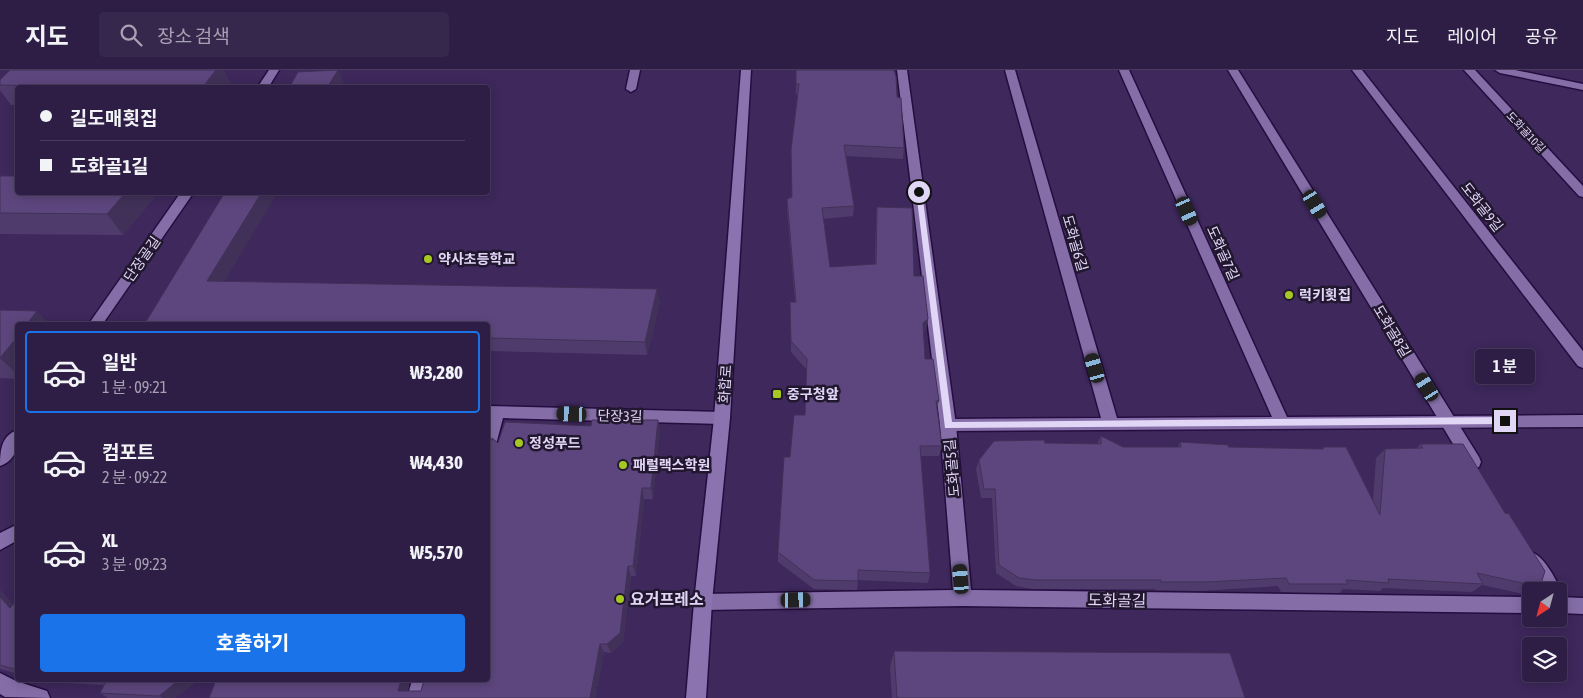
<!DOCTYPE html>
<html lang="ko">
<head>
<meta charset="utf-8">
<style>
	:root { --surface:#2e1e45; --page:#36274c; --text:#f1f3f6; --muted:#a7a2b3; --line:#493c5e; --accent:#1a73e8 }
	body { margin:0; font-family:"Asap Condensed","Noto Sans KR",sans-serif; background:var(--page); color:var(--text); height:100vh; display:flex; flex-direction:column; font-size:19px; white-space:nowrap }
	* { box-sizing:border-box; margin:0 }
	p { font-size:16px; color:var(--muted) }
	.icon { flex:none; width:28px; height:28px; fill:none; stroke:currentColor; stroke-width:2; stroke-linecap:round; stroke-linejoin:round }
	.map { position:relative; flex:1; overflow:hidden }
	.side { position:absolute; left:15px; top:252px; width:475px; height:360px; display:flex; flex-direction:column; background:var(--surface); border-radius:5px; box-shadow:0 2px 12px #0003,0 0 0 1px var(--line) }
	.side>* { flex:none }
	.top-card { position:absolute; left:15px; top:15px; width:475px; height:110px; border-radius:5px; box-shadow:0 2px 12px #0003,0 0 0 1px var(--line); display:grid; align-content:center; height:110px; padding:0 25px; background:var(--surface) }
	.needle { width:32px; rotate:216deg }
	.buttons { position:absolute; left:1522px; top:512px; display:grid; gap:10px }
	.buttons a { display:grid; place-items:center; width:45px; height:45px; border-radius:5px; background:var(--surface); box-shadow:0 2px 12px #0003,0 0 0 1px var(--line); font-size:25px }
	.end { position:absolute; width:22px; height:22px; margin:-11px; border:6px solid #e1d6f6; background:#111; box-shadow:0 0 0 2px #111 }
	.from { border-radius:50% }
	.bubble { position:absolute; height:35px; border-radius:5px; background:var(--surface); box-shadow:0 2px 12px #0003,0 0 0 1px var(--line); font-size:16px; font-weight:700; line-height:35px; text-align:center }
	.car { position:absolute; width:15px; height:30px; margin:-15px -8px; border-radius:6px; box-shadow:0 0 4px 1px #0007; background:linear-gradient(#222 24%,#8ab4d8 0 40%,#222 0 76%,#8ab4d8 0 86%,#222 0) }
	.top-card b { display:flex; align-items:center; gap:18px; height:48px; font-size:19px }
	.top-card b+b { border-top:1px solid var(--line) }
	.top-card i { width:12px; height:12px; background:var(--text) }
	ul { padding:9px 0 0; list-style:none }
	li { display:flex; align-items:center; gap:15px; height:82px; margin:0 10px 8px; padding:0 15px; border:2px solid transparent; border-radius:5px }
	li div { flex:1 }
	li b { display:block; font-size:19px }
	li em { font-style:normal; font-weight:700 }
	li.on { border-color:var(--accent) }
	li>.icon { width:45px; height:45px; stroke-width:1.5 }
	.cta { display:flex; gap:10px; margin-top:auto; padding:10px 25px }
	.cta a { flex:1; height:58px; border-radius:5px; background:var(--accent); color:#fff; font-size:20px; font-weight:700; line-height:58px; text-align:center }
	header { display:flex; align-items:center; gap:30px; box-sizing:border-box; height:70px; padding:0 25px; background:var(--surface); border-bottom:1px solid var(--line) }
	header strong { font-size:24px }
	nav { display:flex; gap:28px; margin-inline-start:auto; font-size:18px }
	.search { width:350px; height:45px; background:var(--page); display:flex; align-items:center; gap:12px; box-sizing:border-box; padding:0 18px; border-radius:5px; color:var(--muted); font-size:19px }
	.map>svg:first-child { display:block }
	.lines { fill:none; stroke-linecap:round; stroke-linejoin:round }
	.lane-casing { stroke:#250d3f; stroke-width:3 }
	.street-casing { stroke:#250d3f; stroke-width:3 }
	.secondary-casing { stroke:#250d3f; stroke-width:3 }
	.lane { fill:#856ea8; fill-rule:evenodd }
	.street { fill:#856ea8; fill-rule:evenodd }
	.secondary { fill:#8a73ae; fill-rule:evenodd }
	.wall { fill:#503c6c }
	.shaded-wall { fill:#413158 }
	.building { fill:#5d467d; stroke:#413158 }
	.route { fill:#e1d6f6 }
	.poi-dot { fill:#a6c822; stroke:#21172f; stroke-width:2 }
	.labels { text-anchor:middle; stroke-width:5; stroke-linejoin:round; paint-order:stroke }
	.far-street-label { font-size:11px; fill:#e1d6f6; stroke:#21172f }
	.street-label { font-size:14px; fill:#e1d6f6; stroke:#21172f }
	.poi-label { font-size:14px; font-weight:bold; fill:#e1d6f6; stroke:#21172f; text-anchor:start }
	.near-poi-label { font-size:16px; font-weight:bold; fill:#e1d6f6; stroke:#21172f; text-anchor:start }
	.near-street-label { font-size:16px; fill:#e1d6f6; stroke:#21172f }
</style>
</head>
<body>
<header>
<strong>지도</strong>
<div class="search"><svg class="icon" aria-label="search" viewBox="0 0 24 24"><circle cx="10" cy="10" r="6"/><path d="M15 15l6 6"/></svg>장소 검색</div>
<nav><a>지도</a><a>레이어</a><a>공유</a></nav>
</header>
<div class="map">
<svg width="1583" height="628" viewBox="0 0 1583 628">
	<rect width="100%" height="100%" fill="#3e285c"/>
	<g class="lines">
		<g class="lane-casing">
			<g id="lane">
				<polygon points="630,0 640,0 636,19 631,22 626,19"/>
				<polygon points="1005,0 1015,0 1117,348 1272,347 1119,0 1129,0 1287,347 1583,345 1583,357 948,361 942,359 940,355 942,351 948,349 1101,348"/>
				<polygon points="1352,0 1362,0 1583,281 1583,298 1578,296"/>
				<polygon points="1464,0 1475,0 1583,116 1583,127 1579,126"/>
				<polygon points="1495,0 1515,0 1583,14 1583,20 1500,3"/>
				<polygon points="488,336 722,342 727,344 730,348 727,352 722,354 503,348 494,382 488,383"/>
				<polygon points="18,454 18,470 0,480 0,463"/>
				<polygon points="0,603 16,611 47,621 50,628 5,627 0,624"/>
				<polygon points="412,610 432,610 427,628 407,628"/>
			</g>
		</g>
		<g class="street-casing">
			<g id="street">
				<polygon points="269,0 279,0 268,18 257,18"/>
				<polygon points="897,0 907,0 956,355 971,520 1531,527 1531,543 963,536 703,540 697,538 694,532 697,526 703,524 953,520 940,355"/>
				<polygon points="1228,0 1238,0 1479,387 1481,392 1479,397 1473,399 1467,397"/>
				<polygon points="181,122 194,122 102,255 88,255"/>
				<path d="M18,360C18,375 17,390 0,396C0,381 1,365 18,360Z"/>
				<path d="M1533,483C1545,488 1556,509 1561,521L1559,526V521H1542L1524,491L1527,485Z"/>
				<polygon points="1559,527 1583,528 1583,544 1559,543"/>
			</g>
		</g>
		<g class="secondary-casing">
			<polygon id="secondary" points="741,0 751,0 730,348 712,532 706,628 686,628 694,532 714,348"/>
		</g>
		<use href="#lane" class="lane"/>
		<use href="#street" class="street"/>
		<use href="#secondary" class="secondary"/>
	</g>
	<g class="wall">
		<polygon points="10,0 223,0 231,15 229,18 18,18 18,35 11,35 0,20 0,10"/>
		<polygon points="796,0 897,27 904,78 903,89 846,86 854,136 853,146 823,149 830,197 875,194 876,148 877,137 914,206 928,249 926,260 923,262 925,289 939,331 937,338 942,376 939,386 921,386 930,503 928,513 858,510 857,520 814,519 778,492 778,482 790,387 805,345 807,300 791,282 790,232 795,232 787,140 787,129 792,127 798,25 796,24"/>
		<polygon points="0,106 18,122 151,122 154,128 123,165 0,164"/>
		<polygon points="224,211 660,232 647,285 488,281 488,255"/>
		<polygon points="0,240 18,255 18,309 0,308"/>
		<polygon points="658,350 660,361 653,429 644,429 636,506 631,506 623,572 611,583 604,582 595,628 209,628 410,610 408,621 421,621 498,373 591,356"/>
		<polygon points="1101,366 1123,377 1178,377 1180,372 1228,377 1322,379 1324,377 1373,431 1376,388 1385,379 1417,378 1420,374 1540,517 1534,521 1531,521 1531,523 1528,525 1482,515 1472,522 1383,518 1380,521 1343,519 1339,523 1281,522 1278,516 1200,521 1155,520 1155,519 1032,519 1016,516 996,503 992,428 981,428 976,399 979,390 1045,373 1097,374"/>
		<polygon points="0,520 13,535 18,529 18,604 0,599"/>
		<polygon points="894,581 1245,628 892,628 890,597"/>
		<polygon points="41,610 198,610 175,628 108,628 100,623 104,615 48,612"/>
	</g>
	<g class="shaded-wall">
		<polygon points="216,0 223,0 231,15 229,18 202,18"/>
		<polygon points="338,0 344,13 341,18 327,18"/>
		<polygon points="126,122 151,122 154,128 123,165 107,144"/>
		<polygon points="262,122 278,122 217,224 207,211"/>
		<polygon points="657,219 660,232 647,285 645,272"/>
		<polygon points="37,241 50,255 26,255"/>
		<polygon points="928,249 926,260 921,264 923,253"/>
		<polygon points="18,266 18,305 0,288"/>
		<polygon points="658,350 660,361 653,429 651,418"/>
		<polygon points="642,418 644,429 636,506 633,496"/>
		<polygon points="628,496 631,506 623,572 611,583 607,574"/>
		<polygon points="0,520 18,541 10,538 0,527"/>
		<polygon points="600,574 604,582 595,628 590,628"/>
		<polygon points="179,610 198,610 175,628 163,628 159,626"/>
		<polygon points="401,610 410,610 406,628 398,621"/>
	</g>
	<g class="building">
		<polygon points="10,0 216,0 202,18 125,18 0,15 0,10"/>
		<polygon points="338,0 327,18 289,18 298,2"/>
		<polygon points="796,0 894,0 896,7 897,27 901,28 904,78 844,75 854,136 822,138 830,197 876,194 877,137 912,138 914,206 923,206 928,249 923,253 925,289 933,289 939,331 936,331 942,376 920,376 930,503 858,500 858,511 814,510 778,482 784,387 790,387 794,345 805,345 807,289 791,271 790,232 796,232 787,129 792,127 791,80 799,14 796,14"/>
		<polygon points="0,106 18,106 18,122 126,122 107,144 0,143"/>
		<polygon points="225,122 262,122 207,211 657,219 645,272 488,268 488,255 144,255"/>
		<polygon points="0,240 37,241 26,255 18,255 18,266 0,288"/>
		<polygon points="592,350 658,350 651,418 642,418 633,496 628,496 620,563 607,574 600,574 590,628 209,628 216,610 401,610 398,621 421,621 424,610 488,610 488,373 490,373 492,368 498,373 505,352 591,356"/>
		<polygon points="1101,366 1123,377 1181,377 1180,372 1229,375 1228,377 1323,379 1324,377 1346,377 1380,445 1385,379 1423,378 1420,374 1463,374 1505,443 1509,444 1545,501 1540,517 1477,503 1483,514 1388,509 1389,513 1346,510 1348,514 1289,514 1286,508 1207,512 1161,512 1161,510 1036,510 1019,508 999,495 995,419 984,419 979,390 994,371 1044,370 1045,373 1101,374"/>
		<polygon points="0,527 10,538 18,529 18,600 0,595"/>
		<polygon points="894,581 1230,583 1245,628 897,628"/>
		<polygon points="107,610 179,610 159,626 100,623"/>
	</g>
	<polygon class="route" points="916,121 922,122 952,352 1505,347 1510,351 1505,354 945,358"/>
	<g class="poi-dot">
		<circle cx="428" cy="189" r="5"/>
		<circle cx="1289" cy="225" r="5"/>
		<rect x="772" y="319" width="10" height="10" rx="2.5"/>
		<circle cx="519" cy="373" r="5"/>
		<circle cx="623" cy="395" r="5"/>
		<circle cx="620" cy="529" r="5"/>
	</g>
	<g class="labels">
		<g class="far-street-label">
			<text transform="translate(1526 62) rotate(47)" y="4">도화골10길</text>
		</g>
		<g class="street-label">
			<text transform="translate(1482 137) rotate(52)" y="5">도화골9길</text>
			<text transform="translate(1075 173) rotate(74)" y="5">도화골6길</text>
			<text transform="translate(1223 183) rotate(66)" y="5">도화골7길</text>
			<text transform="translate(142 189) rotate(-55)" y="5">단장골길</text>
			<text transform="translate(1392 261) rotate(59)" y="5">도화골8길</text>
			<text transform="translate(725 314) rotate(-86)" y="5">화합로</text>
			<text transform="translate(620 346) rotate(2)" y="5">단장3길</text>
			<text transform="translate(952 398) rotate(-95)" y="5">도화골5길</text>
		</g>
		<g class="poi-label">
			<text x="438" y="194">약사초등학교</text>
			<text x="1299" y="230">럭키횟집</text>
			<text x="787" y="329">중구청앞</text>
			<text x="529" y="378">정성푸드</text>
			<text x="633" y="400">패럴랙스학원</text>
		</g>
		<g class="near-poi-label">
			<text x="630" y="535">요거프레소</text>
		</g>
		<g class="near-street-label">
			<text transform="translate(1117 530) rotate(1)" y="6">도화골길</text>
		</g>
	</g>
</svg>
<div class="buttons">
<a><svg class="needle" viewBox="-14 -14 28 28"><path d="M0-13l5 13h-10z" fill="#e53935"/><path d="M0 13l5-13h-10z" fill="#a7a2b3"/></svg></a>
<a><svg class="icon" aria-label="layers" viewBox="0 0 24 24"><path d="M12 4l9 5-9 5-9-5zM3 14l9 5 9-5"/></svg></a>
</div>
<i class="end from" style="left:919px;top:122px"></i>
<i class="end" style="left:1505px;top:351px"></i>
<div class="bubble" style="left:1475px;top:279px;width:60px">1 분</div>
<i class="car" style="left:1315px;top:134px;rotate:149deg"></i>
<i class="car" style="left:1187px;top:141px;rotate:156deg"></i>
<i class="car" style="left:1095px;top:298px;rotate:344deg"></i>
<i class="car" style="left:1427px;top:317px;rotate:328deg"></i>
<i class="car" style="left:572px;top:344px;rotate:272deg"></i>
<i class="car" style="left:961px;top:509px;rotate:355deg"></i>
<i class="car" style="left:796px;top:530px;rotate:89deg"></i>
<div class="top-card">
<b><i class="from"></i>길도매횟집</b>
<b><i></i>도화골1길</b>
</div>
<section class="side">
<ul>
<li class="on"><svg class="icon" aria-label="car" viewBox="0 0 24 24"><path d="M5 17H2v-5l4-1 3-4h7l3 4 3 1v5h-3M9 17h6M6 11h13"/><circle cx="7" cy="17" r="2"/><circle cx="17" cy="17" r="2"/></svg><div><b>일반</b><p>1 분 · 09:21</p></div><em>₩3,280</em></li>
<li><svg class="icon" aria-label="car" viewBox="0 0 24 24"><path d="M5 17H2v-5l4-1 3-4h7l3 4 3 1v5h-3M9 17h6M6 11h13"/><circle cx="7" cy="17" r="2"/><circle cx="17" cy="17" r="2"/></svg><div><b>컴포트</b><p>2 분 · 09:22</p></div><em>₩4,430</em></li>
<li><svg class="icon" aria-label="car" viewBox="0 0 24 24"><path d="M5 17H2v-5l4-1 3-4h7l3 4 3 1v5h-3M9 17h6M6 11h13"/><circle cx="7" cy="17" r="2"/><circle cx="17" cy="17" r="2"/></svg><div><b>XL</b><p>3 분 · 09:23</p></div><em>₩5,570</em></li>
</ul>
<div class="cta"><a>호출하기</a></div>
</section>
</div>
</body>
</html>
